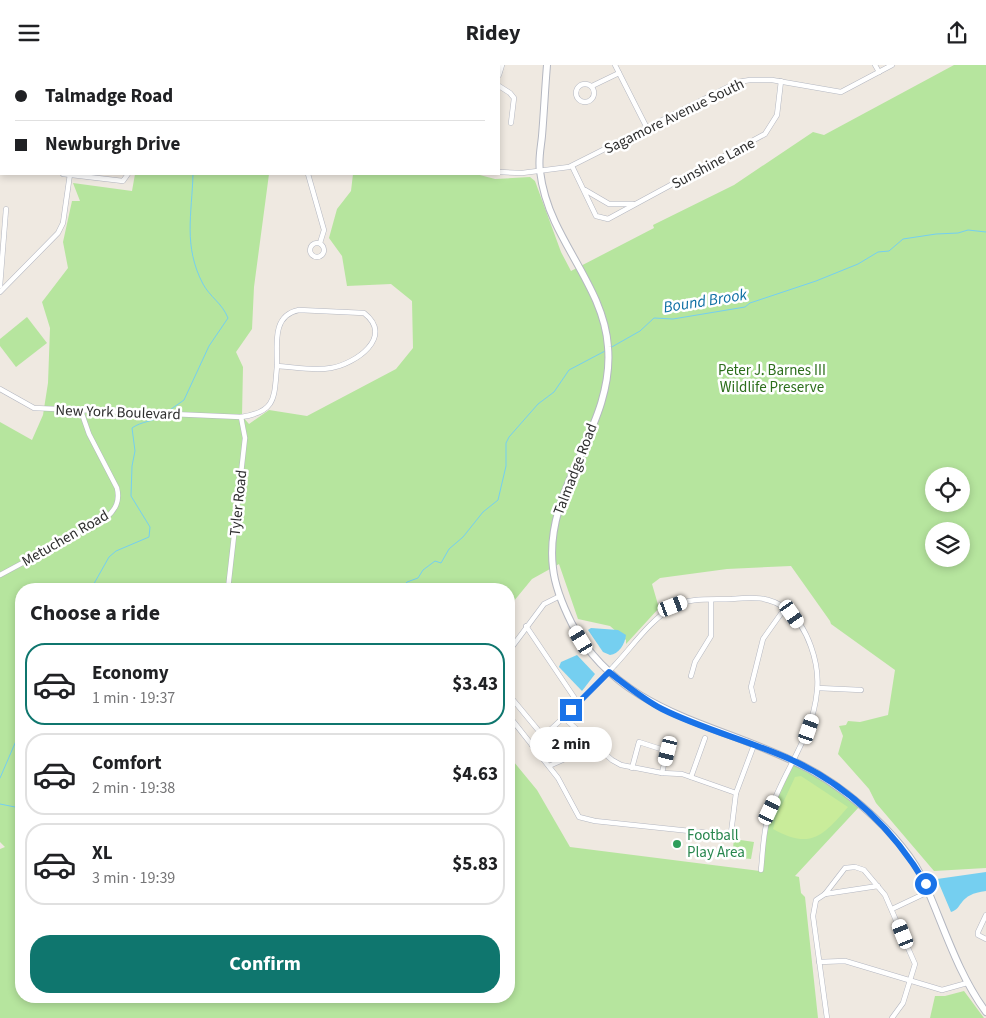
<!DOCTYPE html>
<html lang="en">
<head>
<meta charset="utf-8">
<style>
	:root { --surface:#fff; --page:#f6f6f6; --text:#202124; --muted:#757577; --line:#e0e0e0; --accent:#0f766e }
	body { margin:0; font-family:"Source Sans 3",sans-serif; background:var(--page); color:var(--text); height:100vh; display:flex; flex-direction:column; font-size:19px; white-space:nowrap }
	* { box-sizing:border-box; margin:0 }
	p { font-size:16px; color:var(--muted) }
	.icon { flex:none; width:28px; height:28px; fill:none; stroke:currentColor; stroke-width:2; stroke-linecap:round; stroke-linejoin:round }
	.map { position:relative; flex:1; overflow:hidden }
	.drawer { position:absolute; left:15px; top:518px; width:500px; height:420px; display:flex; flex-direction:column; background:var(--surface); border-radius:20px; box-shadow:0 2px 8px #0003 }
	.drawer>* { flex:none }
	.hud { position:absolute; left:0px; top:0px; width:500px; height:110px; box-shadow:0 2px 8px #0003; display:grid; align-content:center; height:110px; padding:0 15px; background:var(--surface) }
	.tools { position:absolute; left:925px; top:402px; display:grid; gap:10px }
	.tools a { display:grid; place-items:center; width:45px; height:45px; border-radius:50%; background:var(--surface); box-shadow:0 2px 8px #0003; font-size:25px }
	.end { position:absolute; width:22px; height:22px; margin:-11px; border:6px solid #1a73e8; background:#fff; box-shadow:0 0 0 2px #fff }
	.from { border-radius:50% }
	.bubble { position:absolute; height:35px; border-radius:18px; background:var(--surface); box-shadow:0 2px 8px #0003; font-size:16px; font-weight:700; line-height:35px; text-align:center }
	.car { position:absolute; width:15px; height:30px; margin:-15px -8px; border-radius:6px; box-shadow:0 0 4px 1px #0007; background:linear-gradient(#fff 24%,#345 0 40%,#fff 0 76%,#345 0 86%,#fff 0) }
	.hud b { display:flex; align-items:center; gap:18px; height:48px; font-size:19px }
	.hud b+b { border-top:1px solid var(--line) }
	.hud i { width:12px; height:12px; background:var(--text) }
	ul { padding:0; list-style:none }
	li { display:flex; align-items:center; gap:15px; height:82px; margin:0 10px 8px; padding:0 5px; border:2px solid var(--line); border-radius:20px }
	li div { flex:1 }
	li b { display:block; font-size:19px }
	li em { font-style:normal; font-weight:700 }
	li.selected { border-color:var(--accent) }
	li>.icon { width:45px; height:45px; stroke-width:1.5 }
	h2 { padding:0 15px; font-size:22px; line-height:60px }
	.primary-button { display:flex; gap:10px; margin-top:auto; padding:10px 15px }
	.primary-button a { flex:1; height:58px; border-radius:20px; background:var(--accent); color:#fff; font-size:20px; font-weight:700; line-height:58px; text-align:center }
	header { display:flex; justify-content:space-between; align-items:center; height:65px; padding:0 15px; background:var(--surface); font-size:22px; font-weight:700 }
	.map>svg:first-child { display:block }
	.green { fill:#b6e59e; fill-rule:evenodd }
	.pitch { fill:#c9ec9a }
	.water { fill:#75cff0 }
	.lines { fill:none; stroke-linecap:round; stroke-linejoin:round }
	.stream { stroke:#75cff0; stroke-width:1 }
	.street-casing { stroke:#b4b7c1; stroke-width:5.5 }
	.secondary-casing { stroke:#b4b7c1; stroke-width:8 }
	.street { stroke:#fff; stroke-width:4.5 }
	.secondary { stroke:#fff; stroke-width:6 }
	.route { stroke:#1a73e8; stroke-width:6 }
	.leisure-dot { fill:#2e9e5b; stroke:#fff; stroke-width:2 }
	.labels { text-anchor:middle; stroke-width:5; stroke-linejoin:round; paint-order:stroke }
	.street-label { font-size:15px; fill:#2e2e2e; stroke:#fff }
	.park-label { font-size:15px; fill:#2c6e1b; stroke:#fff }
	.leisure-label { font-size:15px; fill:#27864d; stroke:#fff; text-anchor:start }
	.water-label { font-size:16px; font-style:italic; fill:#0d6fa3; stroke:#fff }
</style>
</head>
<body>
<header><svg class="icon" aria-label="menu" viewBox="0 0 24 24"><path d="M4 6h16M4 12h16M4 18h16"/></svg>Ridey<svg class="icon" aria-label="share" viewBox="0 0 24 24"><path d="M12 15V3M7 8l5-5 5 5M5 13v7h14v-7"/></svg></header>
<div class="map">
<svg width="986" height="953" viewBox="0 0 986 953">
	<rect width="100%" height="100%" fill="#efe9e1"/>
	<g class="green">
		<path d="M954,0H986V803L934,806L876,738L869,724L838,689L843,671L839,661L846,660L848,656L860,657L888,650L895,605L831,559L830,556L791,501L727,504L660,513L652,519L659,543L626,579V575L610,561L578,554L559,499L532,514L509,542V524H21V931H509V691L537,725L570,782L760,806L767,757L793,696L826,716L859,742L795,811L799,812L801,828L805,832L818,953H0V784L5,782L0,777V357L32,375L43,350L48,318L50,263L42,237L68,203L63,177L72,136H80L73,118L132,126L135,109H269L254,222L252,264L236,287L243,302L242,351L249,359L269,345L307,351L396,304L413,283L412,236L391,219L347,221L342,191L329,173L337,144L351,126L353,109H476L495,114L530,112L535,116L561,187L571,206L654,163L653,160L734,120L813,67L824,70ZM934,411H961V439H934ZM934,466H961V494H934Z"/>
		<polygon points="27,252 47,278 16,302 0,281 0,274"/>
		<polygon points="734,774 754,777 751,794 732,792"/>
		<polygon points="964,926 984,953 930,953 935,931 945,931"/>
	</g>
	<path class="pitch" d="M801,711L848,742C823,771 811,785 773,764L776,753L795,712Z"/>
	<g class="water">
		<path d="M591,563L618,565L626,570C625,579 619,589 610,590L603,587L588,565Z"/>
		<polygon points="577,590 595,609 582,626 559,602 561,597"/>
		<path d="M986,807V826C958,829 963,844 951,847L937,814Z"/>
	</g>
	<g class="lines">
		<g class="stream">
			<polyline points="610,283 640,266 654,253 673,254 745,242 750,238 816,216 858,199 878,187 889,186 903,174 936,169 958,168 968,165 986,167"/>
			<path d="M167,347L184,335L209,281L228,253C222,238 210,232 203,219C183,181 192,149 193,109"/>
			<path d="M91,524L109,492L116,486L149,472L150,462L131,431L132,401L135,386L132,363C142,356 152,357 162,351"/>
			<polyline points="400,524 407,517 418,513 423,505 435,496 441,498 449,484 463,472 483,447 498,435 506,401 506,378 509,372 538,339 554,327 569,305 605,286"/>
			<polyline points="0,713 16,676 21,655"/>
			<polyline points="0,739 15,742 21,741"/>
		</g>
		<g class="street-casing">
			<g id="street">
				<polyline points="218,0 220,1"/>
				<polyline points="615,0 647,63"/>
				<polyline points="875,0 879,7"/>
				<polyline points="83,1 83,0"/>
				<polyline points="226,1 227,0"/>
				<polyline points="338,1 338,0"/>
				<polyline points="499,10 502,0"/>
				<circle cx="585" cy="28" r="9"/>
				<polyline points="499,21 510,28 514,33 511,58"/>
				<polyline points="592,21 619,8"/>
				<polyline points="572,101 596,151 608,154 765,69 777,50 781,16"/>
				<polyline points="0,105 1,105"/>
				<polyline points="499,107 522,108 569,102 738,17 750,15 772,15 841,27 892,0"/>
				<polyline points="63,109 123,116 128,109"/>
				<polyline points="308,109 324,165 320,178"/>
				<polyline points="585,125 609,139 633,139"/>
				<circle cx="317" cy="185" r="7"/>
				<polyline points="0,221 6,144"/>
				<polyline points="0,227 58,168 63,158 70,109"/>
				<path d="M299,245L364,248C395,272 355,299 331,303C314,306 294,302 277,301C277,279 272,250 299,245Z"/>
				<path d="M0,324L34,343L241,352C277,347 274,332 277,301"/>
				<path d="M0,510L106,453C116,444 120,436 117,423L89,369L81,346"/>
				<polyline points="228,524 245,373 241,352"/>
				<polyline points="526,561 578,638"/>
				<polyline points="509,586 544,539 560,531"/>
				<polyline points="691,611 695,597 711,571 711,535"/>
				<polyline points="818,623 861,625"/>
				<polyline points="509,630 543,671"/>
				<polyline points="754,635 751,622 763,574 785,543"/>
				<polyline points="509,651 558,713 579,752 595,756 728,770 731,768 736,728 754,680"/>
				<polyline points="564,653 612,695 621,700 662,708 682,709 736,728"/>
				<path d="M532,680C562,656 589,629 614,601C632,582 650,555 673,542C689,532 713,535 732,534C752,532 769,531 786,544C808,561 820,599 817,626C813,672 783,706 769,749C763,766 763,787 761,805"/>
				<polyline points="549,701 567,693"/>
				<polyline points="632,703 639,677 667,686 662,708"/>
				<polyline points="691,712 705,673"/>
				<polyline points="825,829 878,821"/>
				<polyline points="892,844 928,827"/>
				<polyline points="986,850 978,867 978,870 986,874"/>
				<polyline points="819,897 845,896 942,925 967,918"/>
				<polyline points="827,953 813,851 816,835 825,829 845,803 855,802 864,805 885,830 915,899 903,938 892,953"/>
			</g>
		</g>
		<g class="secondary-casing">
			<path id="secondary" d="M547,0C545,24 544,47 542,71C541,82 538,95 540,106C542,123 548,142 555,157C574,198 605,236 608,282C615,361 543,423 553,503C555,523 563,541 572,559C619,647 712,657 793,696C818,707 841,723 862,741C886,762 913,790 925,819C944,862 958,909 986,947"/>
		</g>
		<use href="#street" class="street"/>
		<use href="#secondary" class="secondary"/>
	</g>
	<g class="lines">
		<path class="route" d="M571,645L609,607C626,620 643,634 662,644C704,665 751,676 794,696C850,722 894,766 926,819"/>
	</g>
	<circle class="leisure-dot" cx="677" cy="779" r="5"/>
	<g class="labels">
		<g class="street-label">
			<text transform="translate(674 51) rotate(-26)" y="5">Sagamore Avenue South</text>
			<text transform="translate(713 98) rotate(-28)" y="5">Sunshine Lane</text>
			<text transform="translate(118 347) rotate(2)" y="5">New York Boulevard</text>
			<text transform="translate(575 404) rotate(-69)" y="5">Talmadge Road</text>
			<text transform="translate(238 438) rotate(-84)" y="5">Tyler Road</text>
			<text transform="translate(65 473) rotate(-30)" y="5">Metuchen Road</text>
		</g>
		<g class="park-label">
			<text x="772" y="310">Peter J. Barnes III<tspan x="772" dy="17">Wildlife Preserve</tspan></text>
		</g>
		<g class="leisure-label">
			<text x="687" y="775">Football<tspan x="687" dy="17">Play Area</tspan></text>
		</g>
		<g class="water-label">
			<text transform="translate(705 235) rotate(-9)" y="6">Bound Brook</text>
		</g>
	</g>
</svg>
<div class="tools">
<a><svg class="icon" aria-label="locate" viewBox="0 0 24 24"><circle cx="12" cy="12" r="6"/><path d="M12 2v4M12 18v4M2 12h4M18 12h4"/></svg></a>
<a><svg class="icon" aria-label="layers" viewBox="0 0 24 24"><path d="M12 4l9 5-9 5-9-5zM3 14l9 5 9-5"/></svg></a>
</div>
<i class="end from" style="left:926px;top:819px"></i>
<i class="end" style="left:571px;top:645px"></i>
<div class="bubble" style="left:530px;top:662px;width:82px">2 min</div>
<i class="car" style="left:673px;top:541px;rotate:69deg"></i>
<i class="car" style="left:792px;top:549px;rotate:145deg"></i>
<i class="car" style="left:581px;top:575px;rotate:329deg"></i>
<i class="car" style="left:809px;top:664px;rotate:19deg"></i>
<i class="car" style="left:668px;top:686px;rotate:194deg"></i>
<i class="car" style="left:770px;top:745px;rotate:25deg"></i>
<i class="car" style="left:903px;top:869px;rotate:338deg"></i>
<div class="hud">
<b><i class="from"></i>Talmadge Road</b>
<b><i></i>Newburgh Drive</b>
</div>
<section class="drawer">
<h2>Choose a ride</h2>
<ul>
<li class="selected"><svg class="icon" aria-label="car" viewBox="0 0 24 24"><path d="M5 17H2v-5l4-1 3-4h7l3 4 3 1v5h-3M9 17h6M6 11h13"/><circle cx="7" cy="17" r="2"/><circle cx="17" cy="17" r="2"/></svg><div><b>Economy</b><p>1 min · 19:37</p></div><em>$3.43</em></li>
<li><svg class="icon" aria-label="car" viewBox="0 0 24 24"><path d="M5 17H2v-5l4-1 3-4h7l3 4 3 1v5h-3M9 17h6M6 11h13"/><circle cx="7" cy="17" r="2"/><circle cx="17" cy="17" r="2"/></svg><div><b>Comfort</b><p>2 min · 19:38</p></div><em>$4.63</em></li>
<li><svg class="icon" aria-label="car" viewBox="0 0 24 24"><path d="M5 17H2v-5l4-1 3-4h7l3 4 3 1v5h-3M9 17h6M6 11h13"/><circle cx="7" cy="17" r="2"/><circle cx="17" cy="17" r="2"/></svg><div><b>XL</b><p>3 min · 19:39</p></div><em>$5.83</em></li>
</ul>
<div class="primary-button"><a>Confirm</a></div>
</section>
</div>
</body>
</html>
